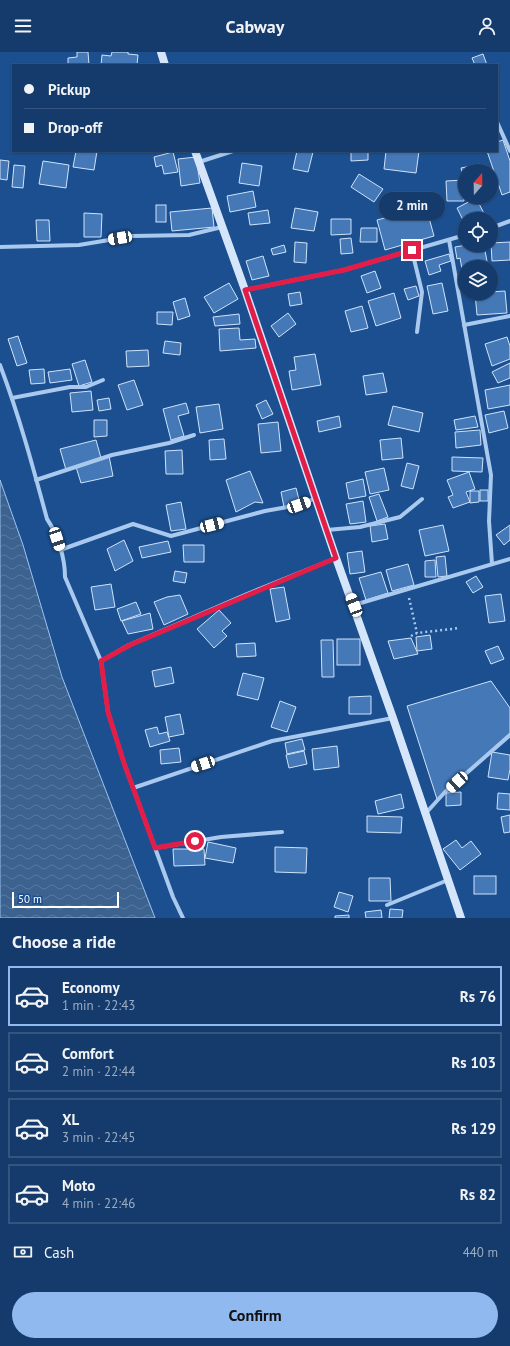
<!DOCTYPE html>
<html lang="en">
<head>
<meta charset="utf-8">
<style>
	:root { --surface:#143b6b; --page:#1d4271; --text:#f1f3f6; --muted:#9dadc1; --line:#33557e; --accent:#90b9f0 }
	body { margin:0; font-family:"PT Sans",sans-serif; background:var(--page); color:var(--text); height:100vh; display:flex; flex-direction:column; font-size:15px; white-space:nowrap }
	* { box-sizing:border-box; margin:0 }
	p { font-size:13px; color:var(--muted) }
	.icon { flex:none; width:22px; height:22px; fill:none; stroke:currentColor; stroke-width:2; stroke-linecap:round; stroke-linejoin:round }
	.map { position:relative; height:866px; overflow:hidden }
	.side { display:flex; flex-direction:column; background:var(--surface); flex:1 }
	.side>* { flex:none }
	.guide { position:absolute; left:12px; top:12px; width:486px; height:88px; border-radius:0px; box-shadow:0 1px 3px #0004,0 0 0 1px var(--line); display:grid; align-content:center; height:88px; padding:0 12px; background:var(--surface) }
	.needle { width:26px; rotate:20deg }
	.buttons { position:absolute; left:458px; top:112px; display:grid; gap:8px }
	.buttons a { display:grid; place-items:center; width:40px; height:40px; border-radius:50%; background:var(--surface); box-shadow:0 1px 3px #0004,0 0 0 1px var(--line); font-size:20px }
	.scale { position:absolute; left:12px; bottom:10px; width:107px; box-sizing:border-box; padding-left:4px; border:2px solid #fff; border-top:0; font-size:11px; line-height:14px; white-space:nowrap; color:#fff; -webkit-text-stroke:3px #1b4f8f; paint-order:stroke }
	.end { position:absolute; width:18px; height:18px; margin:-9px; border:5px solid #e11d48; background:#fff; box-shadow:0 0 0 2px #fff }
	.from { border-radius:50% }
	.bubble { position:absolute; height:28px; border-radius:14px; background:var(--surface); box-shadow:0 1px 3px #0004,0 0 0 1px var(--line); font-size:13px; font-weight:600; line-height:28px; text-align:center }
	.car { position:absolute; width:12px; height:24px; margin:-12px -6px; border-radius:5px; box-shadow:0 0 3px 1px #0007; background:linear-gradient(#fff 24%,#345 0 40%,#fff 0 76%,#345 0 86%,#fff 0) }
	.guide b { display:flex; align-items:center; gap:14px; height:38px; font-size:15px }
	.guide b+b { border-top:1px solid var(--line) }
	.guide i { width:10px; height:10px; background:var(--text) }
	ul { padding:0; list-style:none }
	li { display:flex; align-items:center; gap:12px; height:60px; margin:0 8px 6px; padding:0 4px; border:2px solid var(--line); border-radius:0px }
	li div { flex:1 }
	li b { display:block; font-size:15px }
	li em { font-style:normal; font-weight:600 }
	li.selected { border-color:var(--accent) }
	li>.icon { width:36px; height:36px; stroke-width:1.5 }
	h2 { padding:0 12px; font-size:18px; line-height:48px }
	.pay { display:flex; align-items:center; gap:10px; height:44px; padding:0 12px; font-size:15px }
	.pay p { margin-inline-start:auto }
	.action { display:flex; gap:8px; margin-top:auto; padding:8px 12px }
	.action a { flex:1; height:46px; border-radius:24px; background:var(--accent); color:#111; font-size:16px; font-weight:600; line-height:46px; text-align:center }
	header { display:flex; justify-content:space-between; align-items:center; height:52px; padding:0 12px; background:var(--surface); font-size:18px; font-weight:600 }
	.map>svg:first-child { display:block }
	.water { fill:url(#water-waves); stroke:#9cc4f0 }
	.building { fill:#4478b7; stroke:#cfe3fa }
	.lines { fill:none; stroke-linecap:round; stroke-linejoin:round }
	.path { stroke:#a9c9ee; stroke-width:2.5; stroke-dasharray:2 3; stroke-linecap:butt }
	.minor { stroke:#a9c9ee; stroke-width:4 }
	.secondary { stroke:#d6e6fa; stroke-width:8 }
	.route { stroke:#e11d48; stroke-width:5 }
</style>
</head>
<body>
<header><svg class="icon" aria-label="menu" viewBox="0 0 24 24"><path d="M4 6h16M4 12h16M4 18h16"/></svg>Cabway<svg class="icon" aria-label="person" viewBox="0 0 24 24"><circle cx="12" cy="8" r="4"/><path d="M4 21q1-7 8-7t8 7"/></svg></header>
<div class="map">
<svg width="510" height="866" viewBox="0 0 510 866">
	<defs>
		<pattern id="water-waves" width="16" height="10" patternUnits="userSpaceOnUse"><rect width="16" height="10" fill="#3c6290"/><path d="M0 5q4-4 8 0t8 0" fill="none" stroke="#597aa1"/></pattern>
	</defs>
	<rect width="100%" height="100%" fill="#1b4f8f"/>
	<polygon class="water" points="0,428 23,493 62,625 155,866 0,866"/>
	<g class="building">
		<polygon points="77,0 88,0 89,13 68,13 68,6 77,5"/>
		<polygon points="112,0 128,0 128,2 138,3 137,13 101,13 102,3 111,4"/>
		<polygon points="483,2 487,13 475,13 472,6"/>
		<polygon points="503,88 510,109 510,140 502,143 487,99 497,99 497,90"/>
		<polygon points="76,99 97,99 94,118 73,115"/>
		<polygon points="297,99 313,100 308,120 293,117"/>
		<polygon points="351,99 368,99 368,108 351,109"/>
		<polygon points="386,99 419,99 416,121 384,117"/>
		<polygon points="173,100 178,120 164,122 162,113 156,115 154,105"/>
		<polygon points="196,105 200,131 181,134 178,107"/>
		<polygon points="0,108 9,109 7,128 0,127"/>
		<polygon points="43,109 69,113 66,136 39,132"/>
		<polygon points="242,111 262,114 259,134 239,131"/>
		<polygon points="480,112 482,119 465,119 465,132 461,116"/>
		<polygon points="14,113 25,114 23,136 12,135"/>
		<polygon points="359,122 383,137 374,150 351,135"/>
		<polygon points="463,128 464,149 447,149 446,129"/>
		<polygon points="253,139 256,155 230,160 227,144"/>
		<polygon points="476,146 487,167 465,167 465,172 457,156"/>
		<rect x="156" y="153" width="10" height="17"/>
		<polygon points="426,155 434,184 385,198 377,168"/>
		<polygon points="212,156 214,175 172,179 170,160"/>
		<polygon points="295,156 318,160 314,179 291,176"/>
		<polygon points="268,158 270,171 250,173 248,161"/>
		<polygon points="84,161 102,162 101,185 84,185"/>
		<polygon points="331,167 351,167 351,182 331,183"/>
		<polygon points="36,168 49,168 50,189 37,189"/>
		<polygon points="361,176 377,176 377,190 360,190"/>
		<polygon points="351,186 353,201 341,202 340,187"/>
		<polygon points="295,190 307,191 306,211 294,210"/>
		<polygon points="510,190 510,208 492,209 491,191"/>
		<polygon points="284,193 286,200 273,203 271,197"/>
		<polygon points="467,193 484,193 488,215 465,215 464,228 460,206 457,207 455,195"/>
		<polygon points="449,202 451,209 439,213 441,219 429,223 425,209"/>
		<polygon points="263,204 269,224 252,228 246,209"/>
		<polygon points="375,219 381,236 367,241 361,224"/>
		<polygon points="229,231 238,247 214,261 204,245"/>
		<polygon points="442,231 448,259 433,262 427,234"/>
		<polygon points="416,234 419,244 408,248 404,237"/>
		<polygon points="505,239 507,261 477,263 475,241"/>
		<polygon points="300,240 302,252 290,254 288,242"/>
		<polygon points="394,241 401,266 376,274 368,249"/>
		<polygon points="185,246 190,264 178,268 173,250"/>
		<polygon points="362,254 368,276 351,280 345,259"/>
		<polygon points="157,260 173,260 172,273 157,272"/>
		<polygon points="288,261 296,272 279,285 271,274"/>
		<polygon points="239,262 240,272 215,274 213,265"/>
		<polygon points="239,276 240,288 255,287 256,296 220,299 219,277"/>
		<polygon points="18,284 27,311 17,314 8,287"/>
		<polygon points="507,285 510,294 510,307 492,314 485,292"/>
		<polygon points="165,289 181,291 180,303 163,301"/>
		<polygon points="148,298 149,314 127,315 126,299"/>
		<polygon points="315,302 321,333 292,338 289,319 296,318 294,305"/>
		<polygon points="85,308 92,330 79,334 72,312"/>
		<polygon points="510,311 510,326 498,331 492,320"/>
		<polygon points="44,317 45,331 31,332 29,318"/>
		<polygon points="70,317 72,328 50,331 48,320"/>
		<polygon points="383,321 387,340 366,343 363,324"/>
		<polygon points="134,328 143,353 127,358 118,333"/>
		<polygon points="510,333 510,353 488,357 485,338"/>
		<polygon points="91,339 93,358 72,360 70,341"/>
		<polygon points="109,346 111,357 99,359 97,348"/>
		<polygon points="266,348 273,362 262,367 256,353"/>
		<polygon points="186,351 189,361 178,364 184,384 171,388 163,357"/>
		<polygon points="219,352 223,377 200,381 196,355"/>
		<polygon points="393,354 423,361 419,380 388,373"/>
		<polygon points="504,359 508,376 489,381 485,363"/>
		<polygon points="339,364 341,375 319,380 317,369"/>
		<polygon points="475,364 478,375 456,378 454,368"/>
		<polygon points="94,368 107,368 107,384 94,385"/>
		<polygon points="278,370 281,399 261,401 258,372"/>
		<polygon points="480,378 481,393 456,396 455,380"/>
		<polygon points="401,386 403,406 382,408 380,388"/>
		<polygon points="224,387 226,407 210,408 209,388"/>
		<polygon points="96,388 101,406 66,418 60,397"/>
		<polygon points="182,398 183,422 166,422 165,399"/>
		<polygon points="109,404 113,424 81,431 76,415"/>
		<polygon points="452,405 483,406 482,420 452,419"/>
		<polygon points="407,411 419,414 413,437 401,434"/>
		<polygon points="384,416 389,438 370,442 365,420"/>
		<polygon points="250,419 263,451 255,450 236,460 226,428"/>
		<polygon points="469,420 475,437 466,440 470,450 453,456 448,445 453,443 447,428"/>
		<polygon points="363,427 366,444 349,447 346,431"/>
		<polygon points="296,436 300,451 284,455 281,440"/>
		<rect x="480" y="438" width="8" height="11"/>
		<polygon points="470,439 479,439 479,450 470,451"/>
		<polygon points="379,442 388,465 377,469 369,445"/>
		<polygon points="363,449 366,470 350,472 346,452"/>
		<polygon points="181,450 186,477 171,479 166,453"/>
		<polygon points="385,472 388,487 372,490 370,474"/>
		<polygon points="443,473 449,499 425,504 419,478"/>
		<polygon points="510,473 510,488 504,493 496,483"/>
		<polygon points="124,488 133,509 115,519 107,497"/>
		<polygon points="168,489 171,500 142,506 139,495"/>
		<polygon points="183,493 204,493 204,510 184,510"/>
		<polygon points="362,499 365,520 350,522 347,501"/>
		<polygon points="445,504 447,524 438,525 436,505"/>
		<polygon points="435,508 436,525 425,525 425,509"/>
		<polygon points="408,512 414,533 392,539 386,518"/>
		<polygon points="175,519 187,521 185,531 173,529"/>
		<polygon points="381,520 388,541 366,548 359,526"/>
		<polygon points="476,524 483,535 473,541 466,530"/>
		<polygon points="111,532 115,555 95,558 91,535"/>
		<polygon points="284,535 290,567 276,570 270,537"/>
		<polygon points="501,542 505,569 489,571 485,544"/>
		<polygon points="180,543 188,562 164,573 154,550 167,545"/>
		<polygon points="136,550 141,562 121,569 117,557"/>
		<polygon points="219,558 231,571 222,579 227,584 214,596 197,577"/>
		<polygon points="150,561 153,577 128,582 122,569"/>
		<polygon points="430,583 432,597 417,599 416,585"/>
		<polygon points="411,586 418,602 394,607 388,589"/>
		<rect x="337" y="587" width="23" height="26"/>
		<polygon points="321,588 333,588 334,625 322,625"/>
		<polygon points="255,591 256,604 237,605 236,592"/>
		<polygon points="498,594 504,607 491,612 485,599"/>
		<polygon points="171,615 174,631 155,635 152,619"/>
		<polygon points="243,621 264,626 258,648 237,643"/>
		<polygon points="491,629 510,656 510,681 437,747 407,654"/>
		<polygon points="371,644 371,662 349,662 349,645"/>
		<polygon points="280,649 296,655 287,680 271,675"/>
		<polygon points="180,662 184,682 169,685 165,665"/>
		<polygon points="157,675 159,682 167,680 170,689 150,695 145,678"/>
		<polygon points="302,687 305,698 287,702 285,691"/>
		<polygon points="337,694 339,715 314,718 312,697"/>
		<polygon points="179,696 181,710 161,712 160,698"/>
		<polygon points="304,699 307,712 289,716 286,703"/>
		<polygon points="492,700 510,703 510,717 508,728 488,725"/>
		<polygon points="461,740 461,753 446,754 446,741"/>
		<polygon points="498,741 510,742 510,758 497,757"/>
		<polygon points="401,742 404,756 378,762 375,749"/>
		<polygon points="510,763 510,780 504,781 501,765"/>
		<polygon points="367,764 402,765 401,781 367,780"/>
		<polygon points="456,788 462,796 471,789 481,802 460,818 443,797"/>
		<polygon points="208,790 236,796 233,811 205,806"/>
		<polygon points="275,795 307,796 306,821 275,820"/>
		<polygon points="173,797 204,797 205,813 174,814"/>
		<rect x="474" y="824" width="22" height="18"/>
		<polygon points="369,826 390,826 391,849 369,849"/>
		<polygon points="339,840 353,844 348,860 334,855"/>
		<polygon points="390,857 403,858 402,866 389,866"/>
		<polygon points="381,858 382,866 366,866 365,860"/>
		<polygon points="349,863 349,866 335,866 335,864"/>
	</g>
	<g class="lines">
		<g class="path">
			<polyline points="409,546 417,581"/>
			<polyline points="411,584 417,581 460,576"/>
		</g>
		<g class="minor">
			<polyline points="497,70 510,99"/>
			<polyline points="199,110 233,99"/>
			<polyline points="491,176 510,169"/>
			<polyline points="449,188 491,423 489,469 492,512"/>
			<polyline points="0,195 79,193 133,184 189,183 222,175"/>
			<polyline points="412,199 422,240 417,280"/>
			<polyline points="245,238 344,218 465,183"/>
			<polyline points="464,273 510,264"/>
			<path d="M0,313C19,363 33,415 47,467C58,483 65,506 65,525L101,609"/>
			<polyline points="12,346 70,335 86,335 103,328"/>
			<polyline points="36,428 112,403 169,391 194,383"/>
			<polyline points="327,478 360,475 400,465 422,447"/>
			<polyline points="60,498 133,472 171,484 265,459 299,453 316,446"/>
			<polyline points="354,553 510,507"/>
			<polyline points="133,736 272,689 393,666"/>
			<polyline points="426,761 445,740 510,683"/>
			<polyline points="155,796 221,785 282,780"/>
			<polyline points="387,853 448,828"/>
			<polyline points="183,866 173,845 124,711 108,660 101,609 129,593 247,542 336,506"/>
		</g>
		<g class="secondary">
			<polyline points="161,0 165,13"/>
			<polyline points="195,99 245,238 336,506 393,666 461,866"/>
		</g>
	</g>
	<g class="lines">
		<polyline class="route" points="195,789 155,796 124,711 108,660 101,609 130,593 336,506 245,238 344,218 412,198"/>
	</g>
</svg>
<div class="buttons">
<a><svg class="needle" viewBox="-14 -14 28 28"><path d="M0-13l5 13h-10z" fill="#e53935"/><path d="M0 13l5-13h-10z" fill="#9dadc1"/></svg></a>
<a><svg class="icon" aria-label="locate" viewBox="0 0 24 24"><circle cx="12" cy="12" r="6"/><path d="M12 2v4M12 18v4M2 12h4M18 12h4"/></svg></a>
<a><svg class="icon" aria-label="layers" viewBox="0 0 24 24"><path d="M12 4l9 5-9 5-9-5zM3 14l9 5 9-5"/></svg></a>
</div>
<div class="scale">50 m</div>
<i class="end from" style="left:195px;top:789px"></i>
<i class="end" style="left:412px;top:198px"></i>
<div class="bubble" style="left:379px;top:140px;width:66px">2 min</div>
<i class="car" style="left:120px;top:186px;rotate:260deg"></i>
<i class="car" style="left:299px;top:453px;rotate:70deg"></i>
<i class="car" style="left:212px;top:473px;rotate:75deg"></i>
<i class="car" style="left:57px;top:487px;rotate:162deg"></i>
<i class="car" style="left:354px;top:553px;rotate:339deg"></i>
<i class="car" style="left:203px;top:712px;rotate:252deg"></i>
<i class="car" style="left:457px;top:730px;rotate:228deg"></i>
<div class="guide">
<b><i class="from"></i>Pickup</b>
<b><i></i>Drop-off</b>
</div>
</div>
<section class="side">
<h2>Choose a ride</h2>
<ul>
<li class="selected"><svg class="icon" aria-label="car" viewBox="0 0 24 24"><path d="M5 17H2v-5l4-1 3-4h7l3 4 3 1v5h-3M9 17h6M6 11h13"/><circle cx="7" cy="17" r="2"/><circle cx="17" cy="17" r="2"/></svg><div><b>Economy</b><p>1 min · 22:43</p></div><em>Rs 76</em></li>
<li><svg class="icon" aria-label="car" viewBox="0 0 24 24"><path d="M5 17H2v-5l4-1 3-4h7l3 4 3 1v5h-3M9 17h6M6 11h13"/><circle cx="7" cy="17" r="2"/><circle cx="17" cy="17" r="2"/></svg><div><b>Comfort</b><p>2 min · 22:44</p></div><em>Rs 103</em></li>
<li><svg class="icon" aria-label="car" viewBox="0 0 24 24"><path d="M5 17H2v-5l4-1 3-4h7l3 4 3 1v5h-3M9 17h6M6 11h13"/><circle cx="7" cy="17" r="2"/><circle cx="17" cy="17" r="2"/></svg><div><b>XL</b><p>3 min · 22:45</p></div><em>Rs 129</em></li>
<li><svg class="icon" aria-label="car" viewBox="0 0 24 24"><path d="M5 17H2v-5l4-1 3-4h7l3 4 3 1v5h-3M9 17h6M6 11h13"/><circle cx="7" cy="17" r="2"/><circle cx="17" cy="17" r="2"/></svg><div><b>Moto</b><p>4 min · 22:46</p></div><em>Rs 82</em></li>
</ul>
<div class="pay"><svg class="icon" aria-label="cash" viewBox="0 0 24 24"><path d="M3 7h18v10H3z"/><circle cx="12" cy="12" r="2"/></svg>Cash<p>440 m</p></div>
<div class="action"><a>Confirm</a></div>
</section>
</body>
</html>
